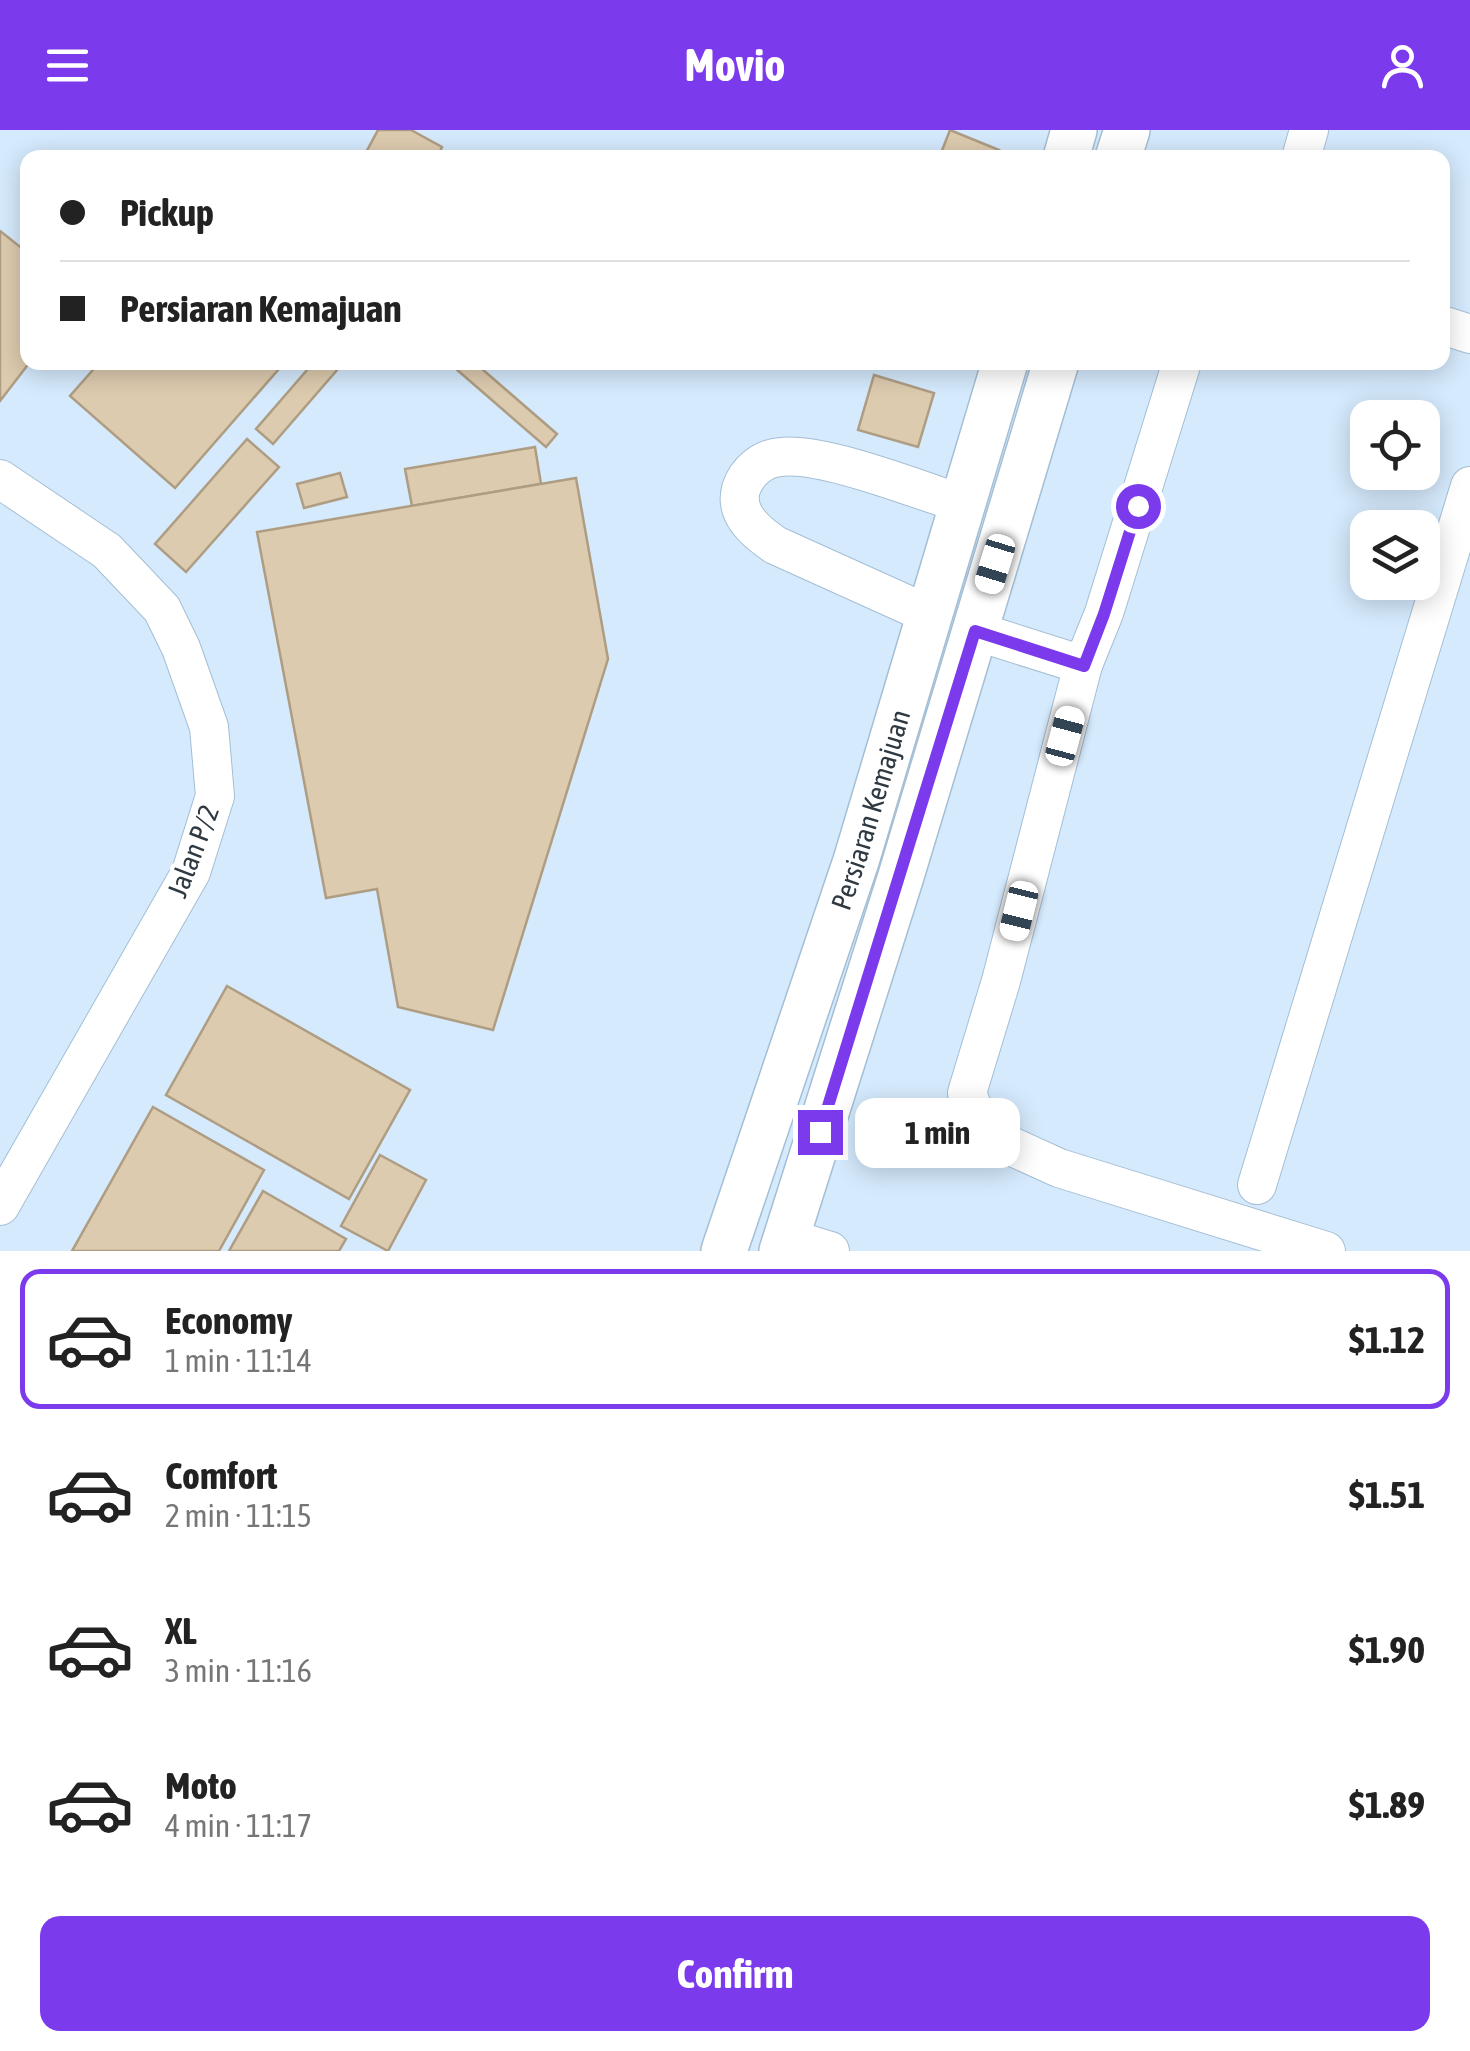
<!DOCTYPE html>
<html lang="en">
<head>
<meta charset="utf-8">
<style>
	:root { --surface:#fff; --page:#f6f6f6; --text:#222; --muted:#767676; --line:#e0e0e0; --accent:#7c3aed }
	body { margin:0; font-family:"Asap Condensed",sans-serif; background:var(--page); color:var(--text); height:100vh; display:flex; flex-direction:column; font-size:38px; white-space:nowrap }
	* { box-sizing:border-box; margin:0 }
	p { font-size:32px; color:var(--muted) }
	.icon { flex:none; width:55px; height:55px; fill:none; stroke:currentColor; stroke-width:2; stroke-linecap:round; stroke-linejoin:round }
	.map { position:relative; height:1121px; overflow:hidden }
	.panel { display:flex; flex-direction:column; background:var(--surface); flex:1 }
	.panel>* { flex:none }
	.banner { position:absolute; left:20px; top:20px; width:1430px; height:220px; border-radius:20px; box-shadow:0 5px 25px #0003; display:grid; align-content:center; height:220px; padding:0 40px; background:var(--surface) }
	.buttons { position:absolute; left:1350px; top:270px; display:grid; gap:20px }
	.buttons a { display:grid; place-items:center; width:90px; height:90px; border-radius:20px; background:var(--surface); box-shadow:0 5px 25px #0003; font-size:50px }
	.end { position:absolute; width:45px; height:45px; margin:-22px; border:12px solid #7c3aed; background:#fff; box-shadow:0 0 0 5px #fff }
	.from { border-radius:50% }
	.bubble { position:absolute; height:70px; border-radius:20px; background:var(--surface); box-shadow:0 5px 25px #0003; font-size:32px; font-weight:700; line-height:70px; text-align:center }
	.car { position:absolute; width:30px; height:60px; margin:-30px -15px; border-radius:12px; box-shadow:0 0 8px 2px #0007; background:linear-gradient(#fff 24%,#345 0 40%,#fff 0 76%,#345 0 86%,#fff 0) }
	.banner b { display:flex; align-items:center; gap:35px; height:95px; font-size:38px }
	.banner b+b { border-top:2px solid var(--line) }
	.banner i { width:25px; height:25px; background:var(--text) }
	ul { padding:18px 0 0; list-style:none }
	li { display:flex; align-items:center; gap:30px; height:140px; margin:0 20px 15px; padding:0 20px; border:5px solid transparent; border-radius:20px }
	li div { flex:1 }
	li b { display:block; font-size:38px }
	li em { font-style:normal; font-weight:700 }
	li.on { border-color:var(--accent) }
	li>.icon { width:90px; height:90px; stroke-width:1.5 }
	.action { display:flex; gap:20px; margin-top:auto; padding:20px 40px }
	.action a { flex:1; height:115px; border-radius:20px; background:var(--accent); color:#fff; font-size:40px; font-weight:700; line-height:115px; text-align:center }
	header { display:flex; justify-content:space-between; align-items:center; height:130px; padding:0 40px; background:var(--accent); color:#fff; font-size:45px; font-weight:700 }
	.map>svg:first-child { display:block }
	.building { fill:#ddcbaf; stroke:#ae9d82; stroke-width:2.5 }
	.lines { fill:none; stroke-linecap:round; stroke-linejoin:round }
	.minor-casing { stroke:#a4bed4; stroke-width:40 }
	.major-casing { stroke:#a4bed4; stroke-width:48 }
	.minor { stroke:#fff; stroke-width:38 }
	.major { stroke:#fff; stroke-width:45 }
	.route { stroke:#7c3aed; stroke-width:12 }
	.labels { text-anchor:middle; stroke-width:9; stroke-linejoin:round; paint-order:stroke }
	.street-label { font-size:28px; fill:#2e3942; stroke:#fff }
</style>
</head>
<body>
<header><svg class="icon" aria-label="menu" viewBox="0 0 24 24"><path d="M4 6h16M4 12h16M4 18h16"/></svg>Movio<svg class="icon" aria-label="person" viewBox="0 0 24 24"><circle cx="12" cy="8" r="4"/><path d="M4 21q1-7 8-7t8 7"/></svg></header>
<div class="map">
<svg width="1470" height="1121" viewBox="0 0 1470 1121">
	<rect width="100%" height="100%" fill="#d5eafd"/>
	<g class="building">
		<polygon points="378,0 411,0 442,17 437,28 363,28"/>
		<polygon points="950,0 999,20 996,28 939,28"/>
		<polygon points="0,101 28,123 28,232 30,232 0,271"/>
		<polygon points="100,232 285,232 175,358 70,266"/>
		<polygon points="314,232 344,232 273,314 256,299"/>
		<polygon points="448,232 474,232 557,304 546,317"/>
		<polygon points="874,245 934,263 918,317 858,300"/>
		<polygon points="247,309 279,337 186,442 155,414"/>
		<polygon points="535,317 541,354 412,376 405,339"/>
		<polygon points="340,343 347,367 304,378 297,354"/>
		<polygon points="576,348 608,529 493,900 398,877 377,759 326,768 257,402"/>
		<polygon points="227,856 410,960 349,1069 166,965"/>
		<polygon points="153,977 264,1040 219,1121 72,1121"/>
		<polygon points="380,1025 426,1050 388,1121 341,1096"/>
		<polygon points="263,1061 346,1109 339,1121 229,1121"/>
	</g>
	<g class="lines">
		<g class="minor-casing">
			<g id="minor">
				<polyline points="1301,28 1309,0"/>
				<polyline points="1442,195 1470,204"/>
				<polyline points="1182,232 1104,483 1083,535 1001,851 967,963 982,1003 1059,1038 1326,1121"/>
				<polyline points="0,349 107,421 162,479 181,518 209,597 215,666 191,742 0,1076"/>
				<path d="M930,485L775,415C756,402 734,384 741,359C747,341 763,328 781,327C824,322 918,360 963,374"/>
				<polyline points="975,501 1083,535"/>
				<polyline points="1257,1055 1470,356"/>
				<polyline points="787,1108 830,1121"/>
			</g>
		</g>
		<g class="major-casing">
			<g id="major">
				<polyline points="1066,28 1074,0"/>
				<polyline points="1118,28 1127,0"/>
				<path id="s1" d="M724,1121L856,731L1005,232"/>
				<polyline points="782,1121 901,746 1056,232"/>
			</g>
		</g>
		<use href="#minor" class="minor"/>
		<use href="#major" class="major"/>
	</g>
	<g class="lines">
		<polyline class="route" points="820,1002 975,501 1084,536 1104,484 1138,376"/>
	</g>
	<g class="labels">
		<g class="street-label">
			<text dy="10" stroke="none"><textPath href="#s1" startOffset="465">Persiaran Kemajuan</textPath></text>
			<text transform="translate(193 721) rotate(-69)" y="10">Jalan P/2</text>
		</g>
	</g>
</svg>
<div class="buttons">
<a><svg class="icon" aria-label="locate" viewBox="0 0 24 24"><circle cx="12" cy="12" r="6"/><path d="M12 2v4M12 18v4M2 12h4M18 12h4"/></svg></a>
<a><svg class="icon" aria-label="layers" viewBox="0 0 24 24"><path d="M12 4l9 5-9 5-9-5zM3 14l9 5 9-5"/></svg></a>
</div>
<i class="end from" style="left:1138px;top:376px"></i>
<i class="end" style="left:820px;top:1002px"></i>
<div class="bubble" style="left:855px;top:968px;width:165px">1 min</div>
<i class="car" style="left:995px;top:434px;rotate:197deg"></i>
<i class="car" style="left:1065px;top:606px;rotate:15deg"></i>
<i class="car" style="left:1019px;top:781px;rotate:194deg"></i>
<div class="banner">
<b><i class="from"></i>Pickup</b>
<b><i></i>Persiaran Kemajuan</b>
</div>
</div>
<section class="panel">
<ul>
<li class="on"><svg class="icon" aria-label="car" viewBox="0 0 24 24"><path d="M5 17H2v-5l4-1 3-4h7l3 4 3 1v5h-3M9 17h6M6 11h13"/><circle cx="7" cy="17" r="2"/><circle cx="17" cy="17" r="2"/></svg><div><b>Economy</b><p>1 min · 11:14</p></div><em>$1.12</em></li>
<li><svg class="icon" aria-label="car" viewBox="0 0 24 24"><path d="M5 17H2v-5l4-1 3-4h7l3 4 3 1v5h-3M9 17h6M6 11h13"/><circle cx="7" cy="17" r="2"/><circle cx="17" cy="17" r="2"/></svg><div><b>Comfort</b><p>2 min · 11:15</p></div><em>$1.51</em></li>
<li><svg class="icon" aria-label="car" viewBox="0 0 24 24"><path d="M5 17H2v-5l4-1 3-4h7l3 4 3 1v5h-3M9 17h6M6 11h13"/><circle cx="7" cy="17" r="2"/><circle cx="17" cy="17" r="2"/></svg><div><b>XL</b><p>3 min · 11:16</p></div><em>$1.90</em></li>
<li><svg class="icon" aria-label="car" viewBox="0 0 24 24"><path d="M5 17H2v-5l4-1 3-4h7l3 4 3 1v5h-3M9 17h6M6 11h13"/><circle cx="7" cy="17" r="2"/><circle cx="17" cy="17" r="2"/></svg><div><b>Moto</b><p>4 min · 11:17</p></div><em>$1.89</em></li>
</ul>
<div class="action"><a>Confirm</a></div>
</section>
</body>
</html>
